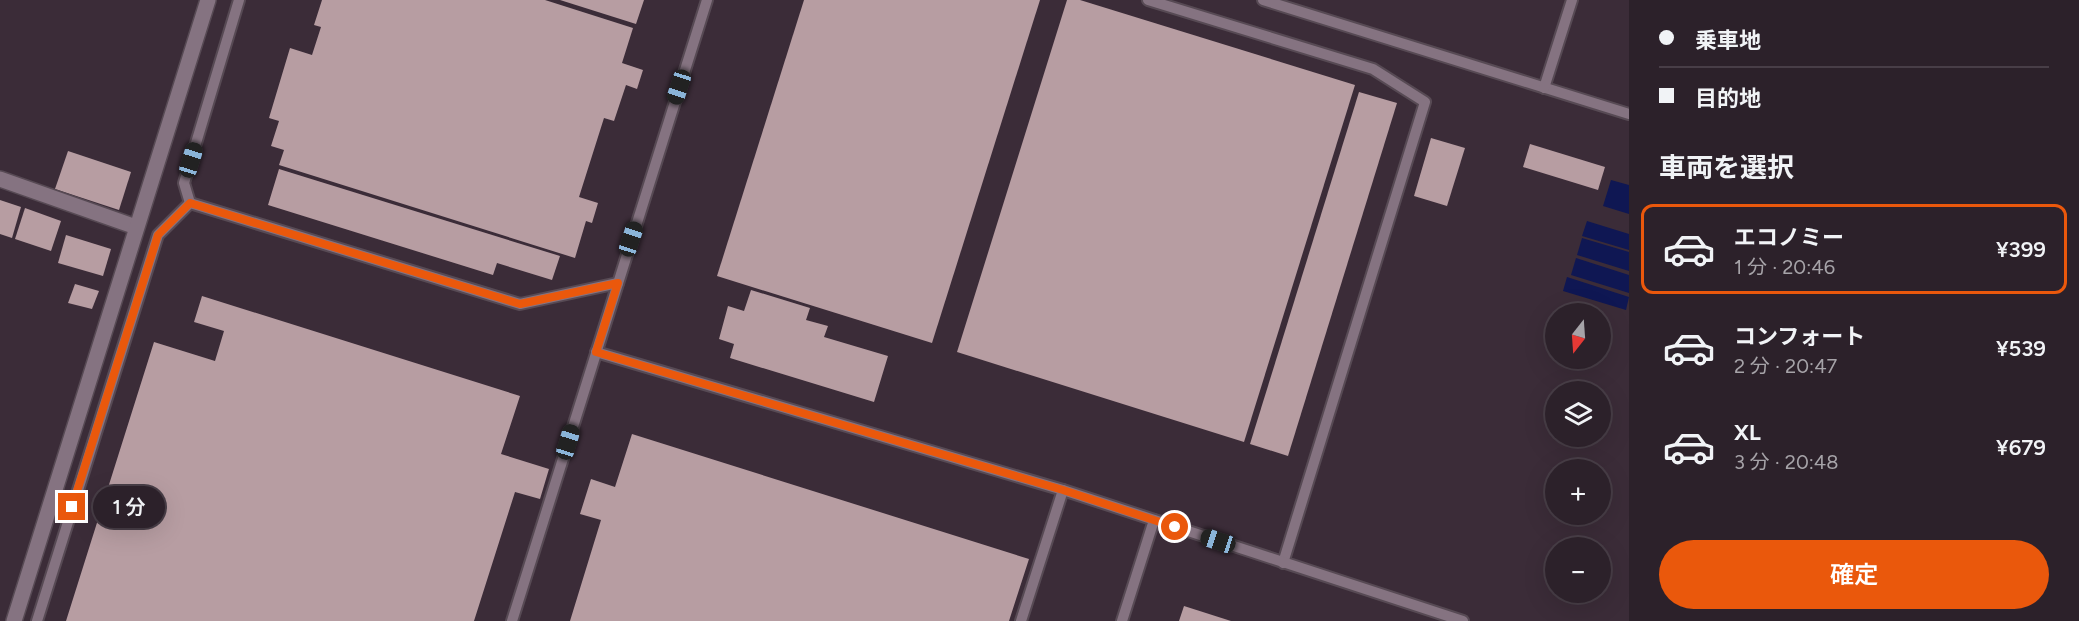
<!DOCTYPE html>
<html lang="ja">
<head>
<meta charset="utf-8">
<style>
	:root { --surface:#2c212a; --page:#382e36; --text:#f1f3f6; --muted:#a6a3a8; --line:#483e47; --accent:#ea580c }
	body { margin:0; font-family:Figtree,"Noto Sans JP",sans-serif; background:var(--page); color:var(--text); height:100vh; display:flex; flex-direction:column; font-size:22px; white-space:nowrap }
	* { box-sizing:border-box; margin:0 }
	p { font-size:20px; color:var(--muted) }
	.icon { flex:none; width:33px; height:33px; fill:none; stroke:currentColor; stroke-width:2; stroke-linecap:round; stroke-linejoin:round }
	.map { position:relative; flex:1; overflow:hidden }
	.panel { display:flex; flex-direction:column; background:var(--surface); width:450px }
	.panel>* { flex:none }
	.banner { display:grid; align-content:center; height:132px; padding:0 30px; background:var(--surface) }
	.needle { width:39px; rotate:197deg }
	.tools { position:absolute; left:1545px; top:303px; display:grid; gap:12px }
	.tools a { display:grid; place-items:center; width:66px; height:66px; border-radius:50%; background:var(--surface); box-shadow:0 6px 24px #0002,0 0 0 2px var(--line); font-size:30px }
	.end { position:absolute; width:27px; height:27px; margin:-14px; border:8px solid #ea580c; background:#fff; box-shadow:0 0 0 3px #fff }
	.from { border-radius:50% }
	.bubble { position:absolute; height:42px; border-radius:21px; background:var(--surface); box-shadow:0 6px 24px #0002,0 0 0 2px var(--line); font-size:20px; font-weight:600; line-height:42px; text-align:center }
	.car { position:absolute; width:18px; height:36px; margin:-18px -9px; border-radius:8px; box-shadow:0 0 4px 2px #0007; background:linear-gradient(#222 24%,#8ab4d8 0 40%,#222 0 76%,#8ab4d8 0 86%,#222 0) }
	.banner b { display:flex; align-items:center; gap:21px; height:57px; font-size:22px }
	.banner b+b { border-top:2px solid var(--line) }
	.banner i { width:15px; height:15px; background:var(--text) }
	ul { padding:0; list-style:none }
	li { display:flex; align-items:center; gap:18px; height:90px; margin:0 12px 9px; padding:0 18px; border:3px solid transparent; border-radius:12px }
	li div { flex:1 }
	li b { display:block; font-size:22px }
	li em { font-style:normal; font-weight:600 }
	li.active { border-color:var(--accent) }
	li>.icon { width:54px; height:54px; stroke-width:1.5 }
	h2 { padding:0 30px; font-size:27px; line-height:72px }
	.action { display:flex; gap:12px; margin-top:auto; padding:12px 30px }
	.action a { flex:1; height:69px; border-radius:36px; background:var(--accent); color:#fff; font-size:24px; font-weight:600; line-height:69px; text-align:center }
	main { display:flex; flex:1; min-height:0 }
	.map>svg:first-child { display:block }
	.water { fill:#0f1753 }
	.building { fill:#b79da2 }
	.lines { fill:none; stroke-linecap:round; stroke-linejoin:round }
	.lane-casing { stroke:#574a54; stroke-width:14 }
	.street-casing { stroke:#574a54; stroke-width:18 }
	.lane { stroke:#857381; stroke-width:10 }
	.street { stroke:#857381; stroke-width:15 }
	.route { stroke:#ea580c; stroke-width:8 }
</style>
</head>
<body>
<main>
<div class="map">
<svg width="1629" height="621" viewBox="0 0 1629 621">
	<rect width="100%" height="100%" fill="#3b2c38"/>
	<g class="water">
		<polygon points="1611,180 1629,185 1629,214 1603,206"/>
		<polygon points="1587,221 1629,234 1629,250 1582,236"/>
		<polygon points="1582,238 1629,252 1629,271 1577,255"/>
		<polygon points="1576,258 1629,275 1629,293 1571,275"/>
		<polygon points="1567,277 1629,297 1626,310 1563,291"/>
	</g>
	<g class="building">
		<polygon points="322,0 545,0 633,28 622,63 643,70 637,89 626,85 614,121 604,118 579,197 598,203 592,223 586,221 575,258 279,165 284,150 271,146 279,121 269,118 290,48 312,55 321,27 314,25"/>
		<polygon points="560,0 644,0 636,24"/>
		<polygon points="804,0 1040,0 932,343 717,276"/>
		<polygon points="1067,0 1080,0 1355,85 1244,442 957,352"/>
		<polygon points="1359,92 1397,103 1288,456 1250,444"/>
		<polygon points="1431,138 1465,148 1447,206 1414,196"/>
		<polygon points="1530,144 1605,167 1598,190 1523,167"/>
		<polygon points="68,151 131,172 119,210 55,189"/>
		<polygon points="279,169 560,256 552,280 497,263 493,275 268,205"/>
		<polygon points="0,200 21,207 12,238 0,234"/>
		<polygon points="25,208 61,221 51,251 15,239"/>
		<polygon points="66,235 111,249 103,276 58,263"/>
		<polygon points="75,284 99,291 92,309 68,303"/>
		<polygon points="751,290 810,308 806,320 828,326 824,337 888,356 874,402 730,358 734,344 719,339 728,306 744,311"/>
		<polygon points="202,296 520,396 501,454 549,469 540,499 515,492 474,621 66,621 154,342 215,361 224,331 194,322"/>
		<polygon points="632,434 1029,559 1009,621 570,621 601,520 580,514 591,479 615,487"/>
		<polygon points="1184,606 1231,621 1179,621"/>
	</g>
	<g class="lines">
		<g class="lane-casing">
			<g id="lane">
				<polyline points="1148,0 1373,69 1425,102 1283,563"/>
				<polyline points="1263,0 1629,114"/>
				<polyline points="1544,88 1572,0"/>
				<polyline points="190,203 184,183 239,0"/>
				<polyline points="596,352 1063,490 1463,621"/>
				<polyline points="37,621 158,235 190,203 520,304 618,283"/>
				<polyline points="512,621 707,0"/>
				<polyline points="1021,621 1063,490"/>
				<polyline points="1122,621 1154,520"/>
			</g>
		</g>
		<g class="street-casing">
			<g id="street">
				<polyline points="0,179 136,227"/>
				<polyline points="14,621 208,0"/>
			</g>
		</g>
		<use href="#lane" class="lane"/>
		<use href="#street" class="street"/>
	</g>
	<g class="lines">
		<polyline class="route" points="72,507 158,235 190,203 520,304 618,283 596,352 1063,490 1175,527"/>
	</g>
</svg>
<div class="tools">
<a><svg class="needle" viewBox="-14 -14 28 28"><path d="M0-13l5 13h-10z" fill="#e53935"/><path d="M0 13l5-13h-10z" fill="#a6a3a8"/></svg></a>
<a><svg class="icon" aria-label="layers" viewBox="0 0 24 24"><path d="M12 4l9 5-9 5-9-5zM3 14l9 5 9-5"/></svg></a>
<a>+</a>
<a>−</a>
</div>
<i class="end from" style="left:1175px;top:527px"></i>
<i class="end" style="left:72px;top:507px"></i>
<div class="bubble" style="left:93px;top:486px;width:72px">1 分</div>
<i class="car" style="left:679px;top:87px;rotate:198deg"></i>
<i class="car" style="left:191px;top:160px;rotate:17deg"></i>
<i class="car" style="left:631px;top:239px;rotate:18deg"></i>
<i class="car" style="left:568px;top:442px;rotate:17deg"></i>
<i class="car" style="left:1218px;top:541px;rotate:288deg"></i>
</div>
<section class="panel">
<div class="banner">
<b><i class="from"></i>乗車地</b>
<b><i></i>目的地</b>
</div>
<h2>車両を選択</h2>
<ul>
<li class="active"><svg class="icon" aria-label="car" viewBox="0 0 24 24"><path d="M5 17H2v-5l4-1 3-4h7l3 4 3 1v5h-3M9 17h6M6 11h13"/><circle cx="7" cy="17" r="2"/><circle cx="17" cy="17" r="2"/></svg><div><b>エコノミー</b><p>1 分 · 20:46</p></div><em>¥399</em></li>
<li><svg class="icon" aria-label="car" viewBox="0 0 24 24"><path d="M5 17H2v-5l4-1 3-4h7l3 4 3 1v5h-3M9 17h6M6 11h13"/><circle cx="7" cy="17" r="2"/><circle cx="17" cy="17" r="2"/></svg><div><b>コンフォート</b><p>2 分 · 20:47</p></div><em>¥539</em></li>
<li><svg class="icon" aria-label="car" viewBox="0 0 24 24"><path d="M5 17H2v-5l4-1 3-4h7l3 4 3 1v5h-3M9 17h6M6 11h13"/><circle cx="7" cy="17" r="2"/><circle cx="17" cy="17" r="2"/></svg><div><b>XL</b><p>3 分 · 20:48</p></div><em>¥679</em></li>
</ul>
<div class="action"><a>確定</a></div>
</section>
</main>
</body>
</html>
